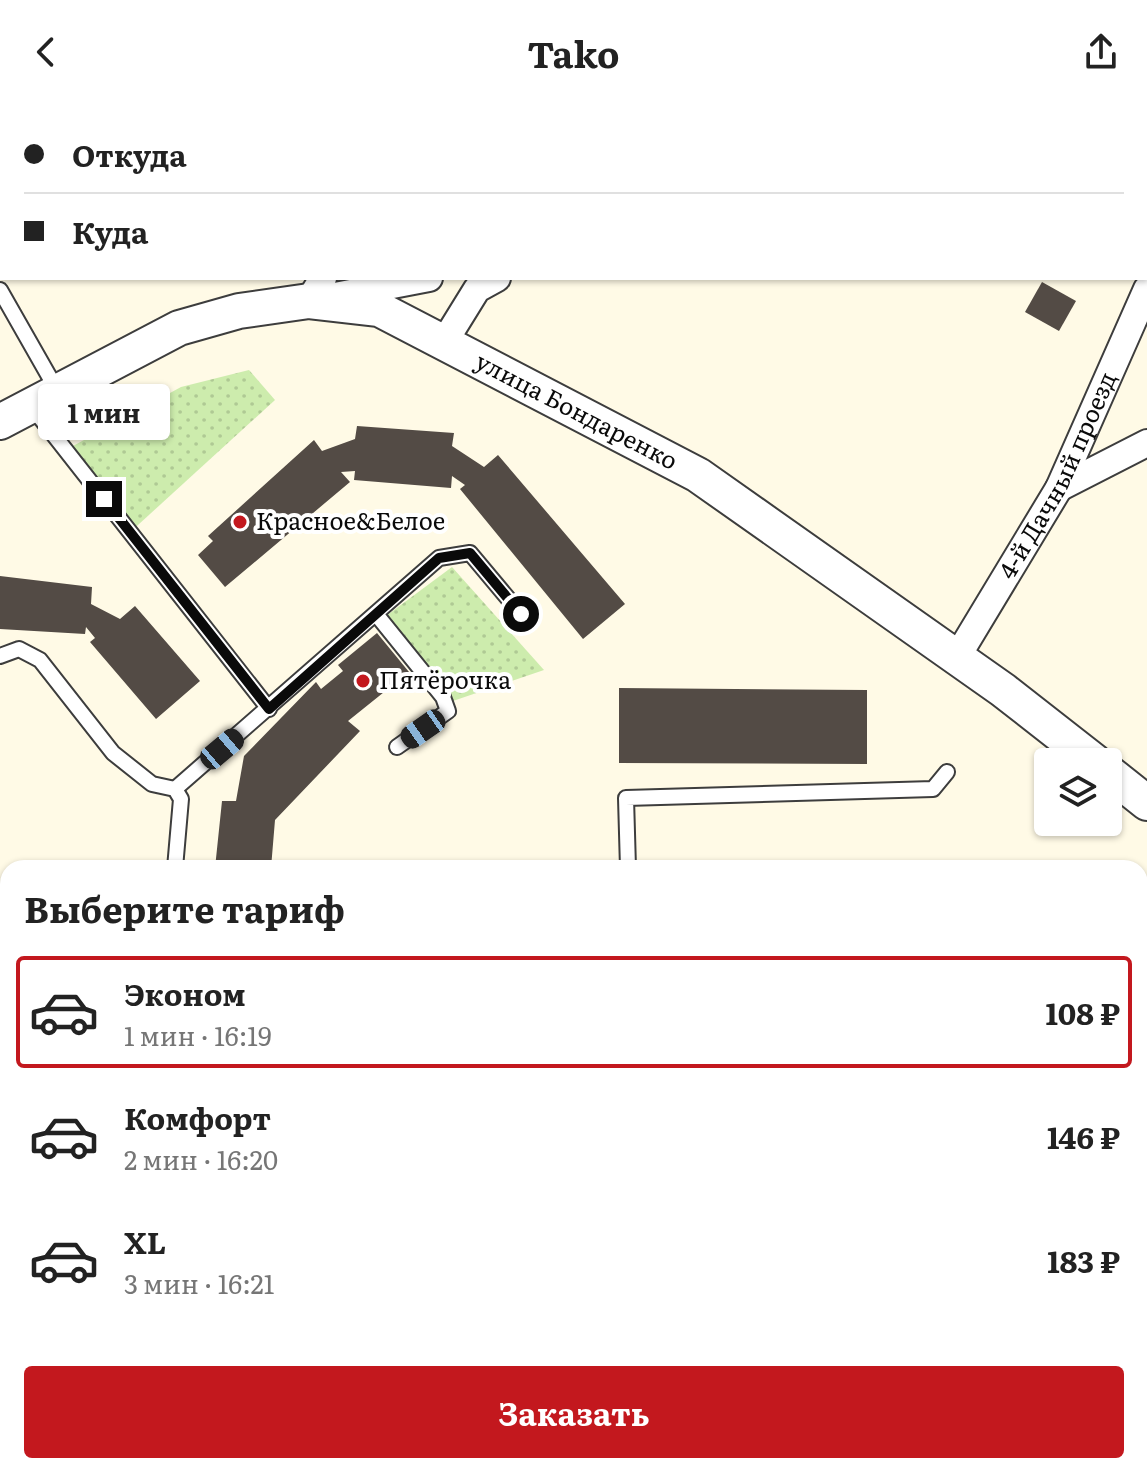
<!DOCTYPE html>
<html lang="ru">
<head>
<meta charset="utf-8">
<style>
	:root { --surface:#fff; --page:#f2f2f2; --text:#222; --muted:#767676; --line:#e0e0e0; --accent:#c3181e }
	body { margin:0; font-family:Literata,serif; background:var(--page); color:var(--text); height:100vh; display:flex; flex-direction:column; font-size:30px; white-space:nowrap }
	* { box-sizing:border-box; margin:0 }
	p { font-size:26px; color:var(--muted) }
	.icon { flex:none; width:44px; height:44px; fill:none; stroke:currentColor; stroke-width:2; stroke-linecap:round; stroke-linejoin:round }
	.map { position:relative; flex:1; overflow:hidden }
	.drawer { position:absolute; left:0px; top:756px; width:1148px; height:614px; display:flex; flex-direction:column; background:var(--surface); border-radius:24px 24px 0 0; box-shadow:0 2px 6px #0004 }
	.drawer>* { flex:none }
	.banner { position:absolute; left:0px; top:0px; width:1148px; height:176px; box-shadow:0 2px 6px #0004; display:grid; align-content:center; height:176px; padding:0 24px; background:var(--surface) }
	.tools { position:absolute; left:1034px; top:644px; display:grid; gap:16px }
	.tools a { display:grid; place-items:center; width:88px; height:88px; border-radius:8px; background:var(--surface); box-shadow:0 2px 6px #0004; font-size:40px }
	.end { position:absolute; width:36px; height:36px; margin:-18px; border:10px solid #0a0a0a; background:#fff; box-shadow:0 0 0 4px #fff }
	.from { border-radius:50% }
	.bubble { position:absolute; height:56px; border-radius:8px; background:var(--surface); box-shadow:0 2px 6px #0004; font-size:26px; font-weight:700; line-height:56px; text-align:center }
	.car { position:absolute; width:24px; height:48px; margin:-24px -12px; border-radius:10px; box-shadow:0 0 6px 2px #0007; background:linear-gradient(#222 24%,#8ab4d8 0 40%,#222 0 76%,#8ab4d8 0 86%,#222 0) }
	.banner b { display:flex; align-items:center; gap:28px; height:76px; font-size:30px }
	.banner b+b { border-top:2px solid var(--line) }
	.banner i { width:20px; height:20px; background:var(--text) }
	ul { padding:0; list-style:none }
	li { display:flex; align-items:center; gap:24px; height:112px; margin:0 16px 12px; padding:0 8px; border:4px solid transparent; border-radius:8px }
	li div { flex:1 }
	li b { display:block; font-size:30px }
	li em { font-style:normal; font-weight:700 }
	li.on { border-color:var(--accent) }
	li>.icon { width:72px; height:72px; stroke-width:1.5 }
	h2 { padding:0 24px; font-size:36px; line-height:96px }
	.cta { display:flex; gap:16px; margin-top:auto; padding:16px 24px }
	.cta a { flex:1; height:92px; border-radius:8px; background:var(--accent); color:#fff; font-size:32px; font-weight:700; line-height:92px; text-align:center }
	header { display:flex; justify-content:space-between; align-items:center; height:104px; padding:0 24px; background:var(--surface); font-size:36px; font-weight:700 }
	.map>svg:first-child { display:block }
	.park { fill:url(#park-dots) }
	.building { fill:#534b45 }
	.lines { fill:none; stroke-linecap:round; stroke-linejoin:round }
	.service-casing { stroke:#3d3d3d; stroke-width:18 }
	.minor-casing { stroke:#3d3d3d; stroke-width:30 }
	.tertiary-casing { stroke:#3d3d3d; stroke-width:38 }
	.service { stroke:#fff; stroke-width:14 }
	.minor { stroke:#fff; stroke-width:26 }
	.tertiary { stroke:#fff; stroke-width:34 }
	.route { stroke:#0a0a0a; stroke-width:10 }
	.poi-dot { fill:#c3181e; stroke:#fff; stroke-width:3 }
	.labels { text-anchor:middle; stroke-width:8; stroke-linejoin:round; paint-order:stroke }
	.street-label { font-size:24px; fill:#0a0a0a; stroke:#fff }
	.poi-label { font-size:24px; fill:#0a0a0a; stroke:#fff; text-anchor:start }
</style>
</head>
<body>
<header><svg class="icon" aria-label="back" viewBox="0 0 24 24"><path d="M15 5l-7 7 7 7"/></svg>Tako<svg class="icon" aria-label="share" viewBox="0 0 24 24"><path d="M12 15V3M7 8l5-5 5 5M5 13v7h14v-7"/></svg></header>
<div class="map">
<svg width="1147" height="1369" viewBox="0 0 1147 1369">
	<defs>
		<pattern id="park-dots" width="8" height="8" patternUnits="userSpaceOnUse" patternTransform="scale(2)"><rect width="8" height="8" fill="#cdecad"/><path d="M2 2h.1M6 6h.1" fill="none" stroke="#afc994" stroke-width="1.8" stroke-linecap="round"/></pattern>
	</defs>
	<rect width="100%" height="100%" fill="#fffae6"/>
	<g class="park">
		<polygon points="249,266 275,296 127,431 62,348 181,283"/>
		<polygon points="452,463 544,566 453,597 386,512"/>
	</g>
	<g class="building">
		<polygon points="1042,178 1076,197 1059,227 1025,208"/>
		<polygon points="357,322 454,329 452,342 484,363 498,351 625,500 583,535 460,385 465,381 452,372 451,384 354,376 355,367 341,368 350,378 225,483 198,451 213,437 208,432 314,336 322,347 355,335"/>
		<polygon points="0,472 92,483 91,500 120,515 135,502 200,577 156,615 90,538 95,534 86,523 85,530 0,525"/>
		<polygon points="377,529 409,568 348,617 360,627 275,716 271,764 215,764 222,697 236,697 244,652 316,578 321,585 343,567 338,561"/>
		<polygon points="619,584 867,586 867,660 619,659"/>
		<rect x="1140" y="1243" width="7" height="88"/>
		<polygon points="8,1355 8,1362 86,1362 77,1369 0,1369 0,1361"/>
		<polygon points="237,1362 365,1362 372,1369 281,1369 237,1364"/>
	</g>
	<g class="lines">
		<g class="service-casing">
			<g id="service">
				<polyline points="0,186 58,288"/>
				<polyline points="31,302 269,605"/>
				<polyline points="376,510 443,593 448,607 397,643"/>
				<polyline points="0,552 19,545 40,556 113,649 152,680 175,685 181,695 175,764"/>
				<polyline points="175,685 439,454 470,449 521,510"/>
				<polyline points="628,764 626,694 933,685 947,668"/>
				<polyline points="1140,993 1147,993"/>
				<polyline points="1140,1204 1147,1203"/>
				<polyline points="0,1323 8,1317"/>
				<polyline points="400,1362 406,1369"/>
				<polyline points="517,1362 524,1369"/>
			</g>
		</g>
		<g class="minor-casing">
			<g id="minor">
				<polyline points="398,2 399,0"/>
				<polyline points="812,2 816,0"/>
				<polyline points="323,174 309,197 429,174"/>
				<polyline points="443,240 477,185 497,174"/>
				<polyline points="1059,384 1147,339"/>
				<path id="s1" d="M957,553L1059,384L1147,185"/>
			</g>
		</g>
		<g class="tertiary-casing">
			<g id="tertiary">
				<path id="s2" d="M0,318L179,224L239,207L309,197L379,205L698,371L1003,586L1095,658"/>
				<polyline points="1108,668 1147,699"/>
			</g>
		</g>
		<use href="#service" class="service"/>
		<use href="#minor" class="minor"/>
		<use href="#tertiary" class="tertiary"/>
	</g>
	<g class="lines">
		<polyline class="route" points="104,395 269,605 439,454 470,449 521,510"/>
	</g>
	<g class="poi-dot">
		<circle cx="240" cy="418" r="8"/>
		<circle cx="363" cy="577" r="8"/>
	</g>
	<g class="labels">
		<g class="street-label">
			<text dy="8" stroke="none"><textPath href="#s2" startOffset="628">улица Бондаренко</textPath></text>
			<text dy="8" stroke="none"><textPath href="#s1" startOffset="208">4-й Дачный проезд</textPath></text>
		</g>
		<g class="poi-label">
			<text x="256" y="426">Красное&amp;Белое</text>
			<text x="379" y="585">Пятёрочка</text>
		</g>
	</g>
</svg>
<div class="tools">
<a><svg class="icon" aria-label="layers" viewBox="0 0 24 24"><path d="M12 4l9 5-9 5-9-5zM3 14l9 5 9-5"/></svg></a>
</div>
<i class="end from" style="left:521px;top:510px"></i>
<i class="end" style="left:104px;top:395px"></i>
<div class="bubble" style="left:38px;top:280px;width:132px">1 мин</div>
<i class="car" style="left:423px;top:625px;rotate:235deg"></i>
<i class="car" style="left:222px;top:645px;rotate:50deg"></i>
<div class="banner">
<b><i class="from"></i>Откуда</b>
<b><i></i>Куда</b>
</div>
<section class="drawer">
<h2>Выберите тариф</h2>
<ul>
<li class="on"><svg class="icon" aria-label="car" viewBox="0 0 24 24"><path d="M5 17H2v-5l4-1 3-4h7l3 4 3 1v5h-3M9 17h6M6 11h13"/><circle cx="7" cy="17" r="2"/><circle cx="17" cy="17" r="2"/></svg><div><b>Эконом</b><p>1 мин · 16:19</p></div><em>108 ₽</em></li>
<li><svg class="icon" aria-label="car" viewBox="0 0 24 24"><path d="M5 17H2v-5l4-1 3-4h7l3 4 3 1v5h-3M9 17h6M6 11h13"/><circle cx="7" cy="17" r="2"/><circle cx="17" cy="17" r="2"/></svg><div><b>Комфорт</b><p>2 мин · 16:20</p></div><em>146 ₽</em></li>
<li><svg class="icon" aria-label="car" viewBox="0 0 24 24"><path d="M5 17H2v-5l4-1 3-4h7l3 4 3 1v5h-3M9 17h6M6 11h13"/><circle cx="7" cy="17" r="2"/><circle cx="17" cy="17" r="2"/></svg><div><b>XL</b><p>3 мин · 16:21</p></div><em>183 ₽</em></li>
</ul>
<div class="cta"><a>Заказать</a></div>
</section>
</div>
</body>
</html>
